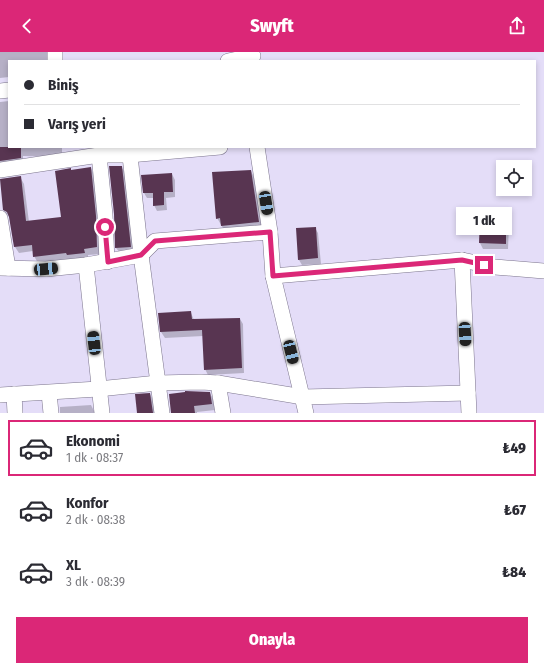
<!DOCTYPE html>
<html lang="tr">
<head>
<meta charset="utf-8">
<style>
	:root { --surface:#fff; --page:#f2f2f3; --text:#2b2b33; --muted:#7c7c81; --line:#e1e1e2; --accent:#db2777 }
	body { margin:0; font-family:"Fira Sans Condensed",sans-serif; background:var(--page); color:var(--text); height:100vh; display:flex; flex-direction:column; font-size:15px; white-space:nowrap }
	* { box-sizing:border-box; margin:0 }
	p { font-size:13px; color:var(--muted) }
	.icon { flex:none; width:22px; height:22px; fill:none; stroke:currentColor; stroke-width:2; stroke-linecap:round; stroke-linejoin:round }
	.map { position:relative; height:361px; overflow:hidden }
	.panel { display:flex; flex-direction:column; background:var(--surface); flex:1 }
	.panel>* { flex:none }
	.guide { position:absolute; left:8px; top:8px; width:528px; height:88px; border-radius:0px; box-shadow:0 2px 6px #0003; display:grid; align-content:center; height:88px; padding:0 16px; background:var(--surface) }
	.controls { position:absolute; left:496px; top:108px; display:grid; gap:8px }
	.controls a { display:grid; place-items:center; width:36px; height:36px; border-radius:0px; background:var(--surface); box-shadow:0 2px 6px #0003; font-size:20px }
	.end { position:absolute; width:18px; height:18px; margin:-9px; border:5px solid #db2777; background:#fff; box-shadow:0 0 0 2px #fff }
	.from { border-radius:50% }
	.bubble { position:absolute; height:28px; border-radius:0px; background:var(--surface); box-shadow:0 2px 6px #0003; font-size:13px; font-weight:800; line-height:28px; text-align:center }
	.car { position:absolute; width:12px; height:24px; margin:-12px -6px; border-radius:5px; box-shadow:0 0 3px 1px #0007; background:linear-gradient(#222 24%,#8ab4d8 0 40%,#222 0 76%,#8ab4d8 0 86%,#222 0) }
	.guide b { display:flex; align-items:center; gap:14px; height:38px; font-size:15px }
	.guide b+b { border-top:1px solid var(--line) }
	.guide i { width:10px; height:10px; background:var(--text) }
	ul { padding:7px 0 0; list-style:none }
	li { display:flex; align-items:center; gap:12px; height:56px; margin:0 8px 6px; padding:0 8px; border:2px solid transparent; border-radius:0px }
	li div { flex:1 }
	li b { display:block; font-size:15px }
	li em { font-style:normal; font-weight:800 }
	li.selected { border-color:var(--accent) }
	li>.icon { width:36px; height:36px; stroke-width:1.5 }
	.cta { display:flex; gap:8px; margin-top:auto; padding:8px 16px }
	.cta a { flex:1; height:46px; border-radius:0px; background:var(--accent); color:#fff; font-size:16px; font-weight:800; line-height:46px; text-align:center }
	header { display:flex; justify-content:space-between; align-items:center; height:52px; padding:0 16px; background:var(--accent); color:#fff; font-size:18px; font-weight:800 }
	.map>svg:first-child { display:block }
	.shadow { fill:#0003 }
	.building { fill:#583551 }
	.lines { fill:none; stroke-linecap:round; stroke-linejoin:round }
	.minor-casing { stroke:#7c758d; stroke-width:16 }
	.minor { stroke:#fff; stroke-width:15 }
	.route { stroke:#db2777; stroke-width:5 }
</style>
</head>
<body>
<header><svg class="icon" aria-label="back" viewBox="0 0 24 24"><path d="M15 5l-7 7 7 7"/></svg>Swyft<svg class="icon" aria-label="share" viewBox="0 0 24 24"><path d="M12 15V3M7 8l5-5 5 5M5 13v7h14v-7"/></svg></header>
<div class="map">
<svg width="544" height="361" viewBox="0 0 544 361">
	<rect width="100%" height="100%" fill="#e4ddf8"/>
	<g class="shadow">
		<polygon points="0,0 49,0 49,9 9,9 9,25 0,26"/>
		<polygon points="65,8 87,8 88,9 65,9"/>
		<polygon points="9,49 9,95 62,95 62,105 23,104 23,111 0,112 0,50"/>
		<polygon points="121,115 125,120 134,200 120,201 116,196 115,162"/>
		<polygon points="91,116 94,123 101,202 88,203 88,208 38,211 34,204 33,199 19,201 15,195 10,166 4,157 20,125 24,132 29,170 62,166 71,119"/>
		<polygon points="251,119 255,127 263,178 226,181 217,166"/>
		<polygon points="172,122 175,128 175,145 166,146 167,158 157,159 154,153 154,146 147,146 144,141"/>
		<polygon points="481,166 506,166 509,172 508,197 483,197 480,191"/>
		<polygon points="315,176 318,181 321,212 302,213 299,208"/>
		<polygon points="191,261 194,268 240,267 243,272 244,321 208,323 205,317 203,284 165,286 161,280 159,262"/>
		<polygon points="210,341 213,347 215,358 197,360 197,361 171,361"/>
		<polygon points="150,342 153,348 156,361 138,361"/>
		<polygon points="91,353 95,361 60,361 60,355"/>
	</g>
	<g class="building">
		<polygon points="0,95 21,95 21,106 0,109"/>
		<polygon points="109,114 122,114 131,195 115,196 114,162"/>
		<polygon points="91,115 96,164 97,195 84,197 85,201 67,203 66,201 33,205 32,193 14,195 9,165 7,160 3,158 0,127 21,124 26,169 61,165 55,119 71,116 71,118"/>
		<polygon points="251,118 259,170 221,174 220,166 216,167 212,120"/>
		<polygon points="172,121 173,140 164,140 164,153 153,154 153,141 143,141 141,123"/>
		<polygon points="480,165 506,165 506,192 479,191"/>
		<polygon points="316,175 318,206 298,208 296,176"/>
		<polygon points="191,259 192,267 240,266 242,316 204,318 202,278 160,280 158,261"/>
		<polygon points="185,339 210,340 212,352 194,354 195,361 171,361 169,342 185,340"/>
		<polygon points="150,341 153,361 137,361 135,342"/>
	</g>
	<g class="lines">
		<g class="minor-casing">
			<g id="minor">
				<polyline points="55,0 55,9"/>
				<polyline points="228,9 253,4"/>
				<polyline points="0,39 9,38"/>
				<polyline points="129,95 141,203 162,361"/>
				<polyline points="257,95 270,180 273,224 306,361"/>
				<polyline points="99,103 105,163 107,210"/>
				<polyline points="0,118 99,103 129,103 220,95"/>
				<polyline points="0,166 8,216"/>
				<polyline points="462,208 469,361"/>
				<polyline points="86,213 102,361"/>
				<polyline points="0,216 46,217 86,213 141,203 155,189 270,180"/>
				<polyline points="273,224 462,208 495,215 544,219"/>
				<polyline points="218,331 223,361"/>
				<polyline points="49,341 51,361"/>
				<polyline points="14,342 15,361"/>
				<polyline points="0,343 98,337 158,331 201,330 218,331 303,345 468,341"/>
			</g>
		</g>
		<use href="#minor" class="minor"/>
	</g>
	<g class="lines">
		<polyline class="route" points="105,175 108,210 141,203 155,189 270,180 273,224 462,208 484,213"/>
	</g>
</svg>
<div class="controls">
<a><svg class="icon" aria-label="locate" viewBox="0 0 24 24"><circle cx="12" cy="12" r="6"/><path d="M12 2v4M12 18v4M2 12h4M18 12h4"/></svg></a>
</div>
<i class="end from" style="left:105px;top:175px"></i>
<i class="end" style="left:484px;top:213px"></i>
<div class="bubble" style="left:456px;top:155px;width:56px">1 dk</div>
<i class="car" style="left:266px;top:151px;rotate:171deg"></i>
<i class="car" style="left:46px;top:217px;rotate:85deg"></i>
<i class="car" style="left:465px;top:282px;rotate:177deg"></i>
<i class="car" style="left:94px;top:291px;rotate:354deg"></i>
<i class="car" style="left:291px;top:300px;rotate:166deg"></i>
<div class="guide">
<b><i class="from"></i>Biniş</b>
<b><i></i>Varış yeri</b>
</div>
</div>
<section class="panel">
<ul>
<li class="selected"><svg class="icon" aria-label="car" viewBox="0 0 24 24"><path d="M5 17H2v-5l4-1 3-4h7l3 4 3 1v5h-3M9 17h6M6 11h13"/><circle cx="7" cy="17" r="2"/><circle cx="17" cy="17" r="2"/></svg><div><b>Ekonomi</b><p>1 dk · 08:37</p></div><em>₺49</em></li>
<li><svg class="icon" aria-label="car" viewBox="0 0 24 24"><path d="M5 17H2v-5l4-1 3-4h7l3 4 3 1v5h-3M9 17h6M6 11h13"/><circle cx="7" cy="17" r="2"/><circle cx="17" cy="17" r="2"/></svg><div><b>Konfor</b><p>2 dk · 08:38</p></div><em>₺67</em></li>
<li><svg class="icon" aria-label="car" viewBox="0 0 24 24"><path d="M5 17H2v-5l4-1 3-4h7l3 4 3 1v5h-3M9 17h6M6 11h13"/><circle cx="7" cy="17" r="2"/><circle cx="17" cy="17" r="2"/></svg><div><b>XL</b><p>3 dk · 08:39</p></div><em>₺84</em></li>
</ul>
<div class="cta"><a>Onayla</a></div>
</section>
</body>
</html>
